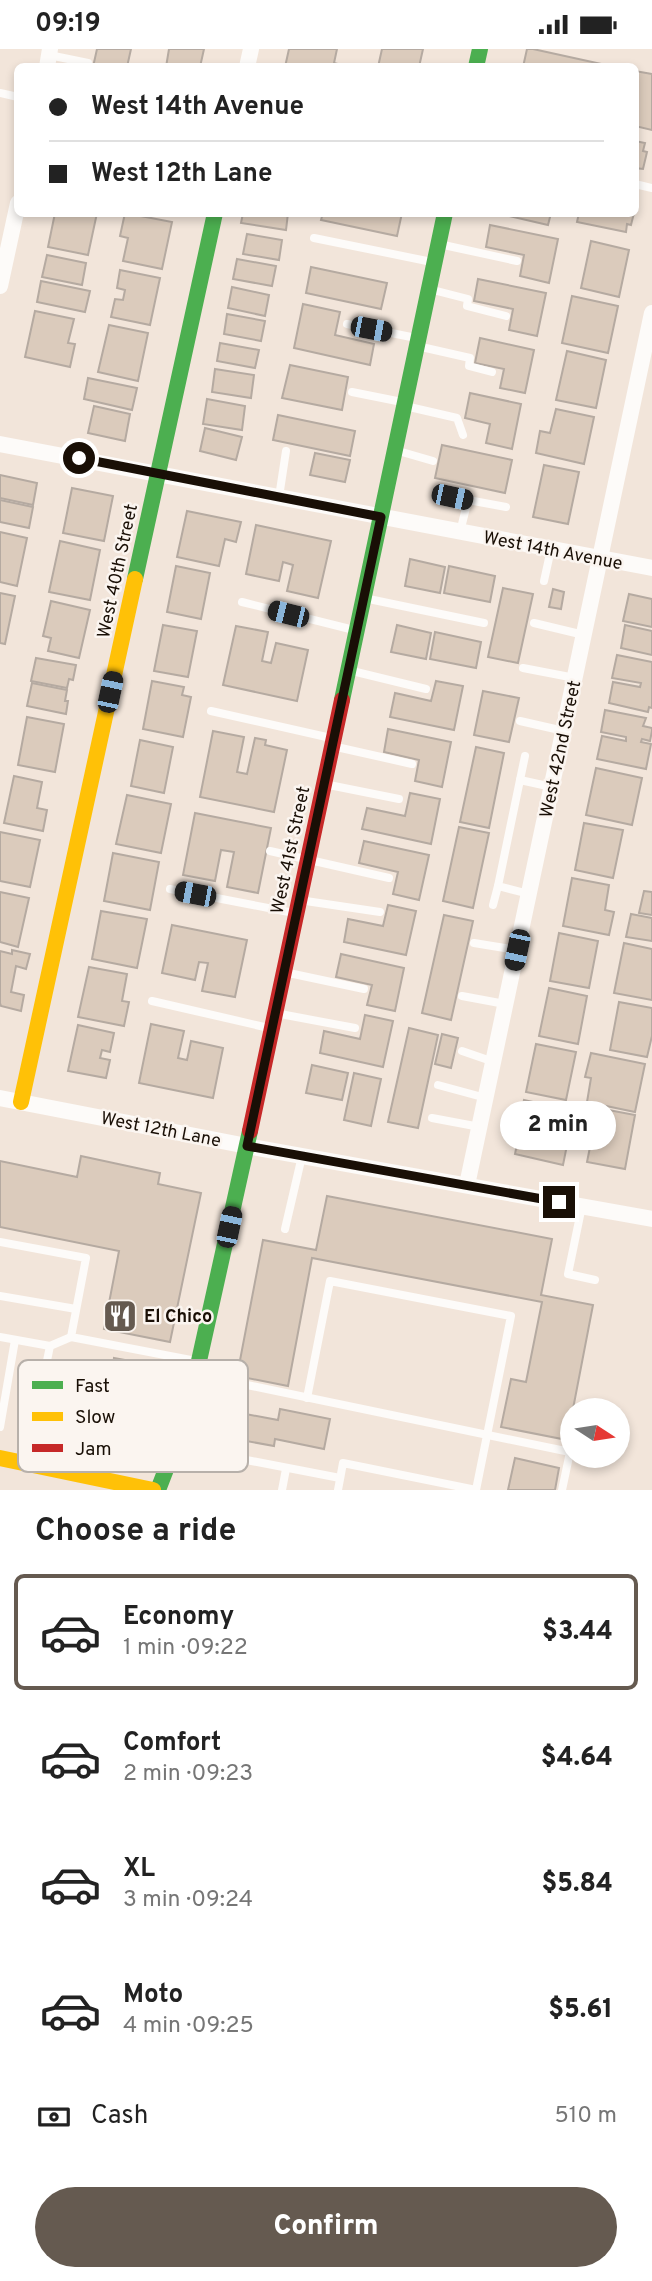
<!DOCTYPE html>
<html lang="en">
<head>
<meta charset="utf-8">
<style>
	:root { --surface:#fff; --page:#f2f2f2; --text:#222; --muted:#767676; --line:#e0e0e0; --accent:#655a50 }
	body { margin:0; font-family:Overpass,sans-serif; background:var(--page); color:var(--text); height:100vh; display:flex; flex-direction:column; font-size:26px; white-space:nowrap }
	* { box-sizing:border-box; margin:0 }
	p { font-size:23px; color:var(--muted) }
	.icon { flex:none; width:38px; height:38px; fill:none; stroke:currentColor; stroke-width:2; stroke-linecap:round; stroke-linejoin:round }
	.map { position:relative; height:1441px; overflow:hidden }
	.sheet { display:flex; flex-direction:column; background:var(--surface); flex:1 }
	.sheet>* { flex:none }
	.hud { position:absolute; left:14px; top:14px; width:625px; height:154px; border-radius:10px; box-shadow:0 4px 10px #0003; display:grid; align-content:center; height:154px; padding:0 35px; background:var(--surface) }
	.needle { width:46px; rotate:102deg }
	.buttons { position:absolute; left:560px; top:1349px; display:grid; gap:14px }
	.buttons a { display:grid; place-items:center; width:70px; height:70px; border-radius:50%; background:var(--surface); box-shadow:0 4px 10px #0003; font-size:35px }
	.end { position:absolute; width:32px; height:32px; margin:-16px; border:9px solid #190f06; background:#fff; box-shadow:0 0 0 4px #fff }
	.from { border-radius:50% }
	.bubble { position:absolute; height:49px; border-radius:24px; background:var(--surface); box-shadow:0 4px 10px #0003; font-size:23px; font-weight:800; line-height:49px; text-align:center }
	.car { position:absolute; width:21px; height:42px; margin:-21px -10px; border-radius:9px; box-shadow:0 0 5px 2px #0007; background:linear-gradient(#222 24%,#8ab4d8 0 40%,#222 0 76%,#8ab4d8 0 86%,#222 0) }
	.hud b { display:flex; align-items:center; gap:24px; height:66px; font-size:26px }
	.hud b+b { border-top:2px solid var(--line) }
	.hud i { width:18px; height:18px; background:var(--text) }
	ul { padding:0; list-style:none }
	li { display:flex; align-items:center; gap:21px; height:116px; margin:0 14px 10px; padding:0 21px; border:4px solid transparent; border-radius:10px }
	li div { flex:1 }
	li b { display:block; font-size:26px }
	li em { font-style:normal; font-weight:800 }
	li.active { border-color:var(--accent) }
	li>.icon { width:63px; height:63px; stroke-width:1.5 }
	h2 { padding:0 35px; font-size:32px; line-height:84px }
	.pay { display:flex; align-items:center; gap:18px; height:77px; padding:0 35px; font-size:26px }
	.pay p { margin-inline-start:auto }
	.action { display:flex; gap:14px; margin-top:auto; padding:14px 35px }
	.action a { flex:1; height:80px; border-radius:42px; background:var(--accent); color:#fff; font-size:28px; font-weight:800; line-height:80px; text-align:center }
	.status { display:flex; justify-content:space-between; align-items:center; height:49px; padding:0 35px; background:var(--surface); direction:ltr }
	.status svg { height:19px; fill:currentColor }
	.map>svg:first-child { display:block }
	.building { fill:#dbcbbc; stroke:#b5aaa1; stroke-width:2 }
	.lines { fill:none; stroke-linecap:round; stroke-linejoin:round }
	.lane { stroke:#fdfbf9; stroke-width:8 }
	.street { stroke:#fdfbf9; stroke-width:16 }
	.fast { stroke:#4caf50; stroke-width:16 }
	.slow { stroke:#ffc107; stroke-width:16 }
	.jam { stroke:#c62828; stroke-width:16 }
	.route { stroke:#190f06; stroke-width:9 }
	.labels { text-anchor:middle; stroke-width:5; stroke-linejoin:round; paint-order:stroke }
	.street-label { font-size:18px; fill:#190f06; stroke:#fbf5f0 }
	.poi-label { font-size:18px; font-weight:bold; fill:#190f06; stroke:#fbf5f0; text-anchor:start }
	.key { fill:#fbf5f0; stroke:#b7b0aa; stroke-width:2 }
	.key-label { font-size:19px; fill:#190f06 }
</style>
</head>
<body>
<div class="status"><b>09:19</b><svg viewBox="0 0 49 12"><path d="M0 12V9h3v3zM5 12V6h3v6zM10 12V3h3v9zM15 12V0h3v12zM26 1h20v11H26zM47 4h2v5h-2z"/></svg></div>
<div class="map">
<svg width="652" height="1441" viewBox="0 0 652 1441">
	<rect width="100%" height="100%" fill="#f2e5da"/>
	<g class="building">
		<polygon points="97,0 131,0 127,18 93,18"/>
		<polygon points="169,0 204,0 200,18 166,18"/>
		<polygon points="289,0 337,0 334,14 338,15 338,18 285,18"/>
		<polygon points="382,0 423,0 419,18 378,18"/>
		<polygon points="527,0 533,0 615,18 523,18"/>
		<polygon points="635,22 652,25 652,81 635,77"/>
		<polygon points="635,92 645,94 643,102 647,103 643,120 635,119"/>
		<polygon points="55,164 97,164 88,206 48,198"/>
		<polygon points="125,164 172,173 162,220 123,212 128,189 120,187"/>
		<polygon points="243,164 288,164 286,181 241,174"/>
		<polygon points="323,164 402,164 397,187 321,171"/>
		<polygon points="496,164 551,164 548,176"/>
		<polygon points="579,164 634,164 631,176 627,175 626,183 577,173"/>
		<polygon points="490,176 558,190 549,234 520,227 524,206 486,198"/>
		<polygon points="247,185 282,191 279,211 243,205"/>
		<polygon points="591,192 629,201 619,248 581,239"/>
		<polygon points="47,206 86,214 82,236 42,228"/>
		<polygon points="237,210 276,217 272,237 233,230"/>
		<polygon points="311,218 387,234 381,260 306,244"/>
		<polygon points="120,221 160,229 150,276 111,268 115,250 123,251 125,241 117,239"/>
		<polygon points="478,230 546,244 537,287 509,281 513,260 474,252"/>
		<polygon points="41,232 90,242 85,263 37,253"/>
		<polygon points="232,238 269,246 265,267 228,259"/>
		<polygon points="572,247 618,257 608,304 562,294"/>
		<polygon points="303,255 340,263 335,286 374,295 370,316 294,299"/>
		<polygon points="35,262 74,270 68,294 75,295 70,318 25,308"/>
		<polygon points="227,265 265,272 261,292 224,285"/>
		<polygon points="109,276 148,284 138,332 98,323"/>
		<polygon points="480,289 534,301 525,344 500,339 504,320 475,314"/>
		<polygon points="220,294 259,301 255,319 217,312"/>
		<polygon points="567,302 606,311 596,359 556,351"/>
		<polygon points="290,316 348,328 342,361 282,349"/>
		<polygon points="215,320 254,326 251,349 212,343"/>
		<polygon points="88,329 137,339 132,361 84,350"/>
		<polygon points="470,344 521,355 512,400 486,394 490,375 465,369"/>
		<polygon points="207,350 245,357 242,381 203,375"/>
		<polygon points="94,357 130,365 125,392 88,384"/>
		<polygon points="556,360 594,368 584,415 536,404 540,382 550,384"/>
		<polygon points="278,366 355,382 350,407 273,391"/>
		<polygon points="205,379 242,388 236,411 200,402"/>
		<polygon points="442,396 512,411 505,444 435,429"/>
		<polygon points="315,404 350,411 345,433 310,426"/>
		<polygon points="544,416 579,423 568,475 533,468"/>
		<polygon points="0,426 37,434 33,456 0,449"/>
		<polygon points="72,439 113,447 104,492 63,484"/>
		<polygon points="0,451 33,458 29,479 0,473"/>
		<polygon points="187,462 241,473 236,493 225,490 219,517 177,508"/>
		<polygon points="256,476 331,492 318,549 287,542 293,516 283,513 279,532 246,525"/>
		<polygon points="0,483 27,489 17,537 0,533"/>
		<polygon points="60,492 100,501 90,551 49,543"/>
		<polygon points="410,510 445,518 440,544 405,537"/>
		<polygon points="176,517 210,524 201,570 167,563"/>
		<polygon points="449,517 495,527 490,553 444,544"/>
		<polygon points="503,539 533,545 518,614 488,608"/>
		<polygon points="553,540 564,543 561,560 549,558"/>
		<polygon points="0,544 15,547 5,595 0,594"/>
		<polygon points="629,545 652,550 652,578 623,572"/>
		<polygon points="51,552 90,561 79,609 48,602 51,589 43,587"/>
		<polygon points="163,576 197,582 188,628 154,622"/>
		<polygon points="397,576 431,584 426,610 391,603"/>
		<polygon points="625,576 652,582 652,606 621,599"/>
		<polygon points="236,577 268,583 262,612 271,614 276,594 308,601 297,652 223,636"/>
		<polygon points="435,583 481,593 476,619 430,610"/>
		<polygon points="617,606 652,613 652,659 649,658 648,663 609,654 613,633 640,638 641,634 612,629"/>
		<polygon points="36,609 76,616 73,631 69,630 67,639 31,632"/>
		<polygon points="152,632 184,638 182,646 191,648 183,688 143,680"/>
		<polygon points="436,632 463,637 454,681 390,668 395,644 431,652"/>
		<polygon points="32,634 67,641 65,652 68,652 66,665 27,657"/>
		<polygon points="483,642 519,649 509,693 474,686"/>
		<polygon points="605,661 646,669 643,677 652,679 652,682 650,692 642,690 641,693 651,695 646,720 597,710 602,687 626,692 626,688 601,683"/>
		<polygon points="27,668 64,675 55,723 18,716"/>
		<polygon points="388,680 451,693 442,738 415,732 419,711 384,703"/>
		<polygon points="213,682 244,688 237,723 247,725 255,689 266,691 265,696 287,701 274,763 200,748"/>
		<polygon points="140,691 173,698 164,744 131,737"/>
		<polygon points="476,698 504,704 489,779 460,773"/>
		<polygon points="596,719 642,729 632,776 586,766"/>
		<polygon points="14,727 42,733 37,759 47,761 43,782 4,774"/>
		<polygon points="410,744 440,750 431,795 362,780 367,759 405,767"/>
		<polygon points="127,746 171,755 161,804 116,795"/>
		<polygon points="195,764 271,779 258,844 227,838 234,803 221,801 215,832 183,826"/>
		<polygon points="584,774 623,781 613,829 575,821"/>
		<polygon points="459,778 489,784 473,859 443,852"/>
		<polygon points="0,783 40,791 30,838 0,832"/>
		<polygon points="364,792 429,806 419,851 393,845 398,823 359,814"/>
		<polygon points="113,804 159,813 150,861 104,852"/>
		<polygon points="572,829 609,836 605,861 614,863 609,886 563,877"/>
		<polygon points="644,842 652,843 652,866 639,864"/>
		<polygon points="0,843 29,849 18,898 0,893"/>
		<polygon points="388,856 416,862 406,906 344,893 348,870 383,877"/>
		<polygon points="101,862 147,870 137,919 92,910"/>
		<polygon points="631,865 652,869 652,892 626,888"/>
		<polygon points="444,866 473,872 451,971 422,964"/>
		<polygon points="172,876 247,891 235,948 202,942 208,914 199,913 195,931 162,924"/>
		<polygon points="559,884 598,892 589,939 550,932"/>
		<polygon points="624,894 652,900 652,951 614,944"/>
		<polygon points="12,901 30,905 26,920 16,917 11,943 24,946 21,962 1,957 0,954 0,902 12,905"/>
		<polygon points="341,905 404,919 395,962 367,956 372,936 336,928"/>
		<polygon points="89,918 127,925 122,952 129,953 124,977 78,968"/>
		<polygon points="549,939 587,947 578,995 539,987"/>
		<polygon points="619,953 652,959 652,987 647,1008 610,1001"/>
		<polygon points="365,966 393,972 383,1018 320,1004 324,982 360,990"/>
		<polygon points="151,975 184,982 178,1009 187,1011 191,992 223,999 213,1049 139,1034"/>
		<polygon points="78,976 114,984 110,1003 102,1001 100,1009 110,1011 106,1029 68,1022"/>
		<polygon points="409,979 438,986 418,1079 388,1073"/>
		<polygon points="442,985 458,989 451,1019 435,1015"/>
		<polygon points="536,995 576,1003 566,1051 526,1043"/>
		<polygon points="591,1004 645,1015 635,1063 587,1053 591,1029 585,1028"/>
		<polygon points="312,1016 348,1024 342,1051 306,1044"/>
		<polygon points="354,1024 381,1030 371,1077 344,1071"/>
		<polygon points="524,1051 564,1060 558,1084 518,1076"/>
		<polygon points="598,1059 635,1066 625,1120 587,1113"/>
		<polygon points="520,1080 568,1091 563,1116 515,1105"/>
		<polygon points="81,1107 160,1124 158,1135 201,1144 170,1293 104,1280 119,1202 0,1178 0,1112 77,1128"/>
		<polygon points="327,1147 552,1190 541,1246 593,1256 567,1391 501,1378 511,1330 526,1333 542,1253 312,1209 288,1337 237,1327 263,1191 316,1201"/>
		<polygon points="114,1309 147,1315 145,1323 163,1327 157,1353 140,1349 131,1388 99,1381 110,1330 107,1329 110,1317 113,1318"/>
		<polygon points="280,1360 330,1370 324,1400 275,1390 274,1397 230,1389 235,1363 278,1371"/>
		<polygon points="515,1409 559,1419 555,1441 508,1441"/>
	</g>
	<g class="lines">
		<g class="lane">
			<polyline points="49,6 88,14"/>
			<polyline points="0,44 18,48"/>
			<polyline points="635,135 652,139"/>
			<polyline points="314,189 432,213"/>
			<polyline points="439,195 517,212"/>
			<polyline points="429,240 468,250 467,257 506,267"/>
			<polyline points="347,275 416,289"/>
			<polyline points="417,297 470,309 469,317 492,323"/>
			<polyline points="352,343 402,353"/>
			<polyline points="405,357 457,369 463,386"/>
			<polyline points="395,401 433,412"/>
			<polyline points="437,445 468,451"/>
			<polyline points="279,448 286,402"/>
			<polyline points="460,483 468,451 506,458"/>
			<polyline points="544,532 551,500"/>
			<polyline points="364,549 484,574"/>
			<polyline points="242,553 354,581"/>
			<polyline points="534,574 584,586"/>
			<polyline points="523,619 575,629"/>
			<polyline points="348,621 426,640"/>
			<polyline points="211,662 331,689"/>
			<polyline points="520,672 564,682"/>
			<polyline points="332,697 412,715"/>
			<polyline points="525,707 520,731 552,738"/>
			<polyline points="520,731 498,837 529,845"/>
			<polyline points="324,735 399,750"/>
			<polyline points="270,802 389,829"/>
			<polyline points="170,840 294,864"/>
			<polyline points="299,851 380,863"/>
			<polyline points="493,856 498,837"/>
			<polyline points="474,894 517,901"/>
			<polyline points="284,923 364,940"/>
			<polyline points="462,947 505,955"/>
			<polyline points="152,952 269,979"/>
			<polyline points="275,964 355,979"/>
			<polyline points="462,1002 494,1013"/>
			<polyline points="438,1036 486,1049"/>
			<polyline points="432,1069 480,1078"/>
			<polyline points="582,1157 568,1225 595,1231"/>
			<polyline points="285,1180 302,1107"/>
			<polyline points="0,1193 86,1209 71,1288 196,1312"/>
			<polyline points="0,1247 76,1260"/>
			<polyline points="0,1288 50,1297"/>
			<polyline points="199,1326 570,1403 562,1441"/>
			<polyline points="307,1349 330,1232 511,1267 476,1441"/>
			<polyline points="240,1364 246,1336"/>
			<polyline points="35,1370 50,1297 71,1288"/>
			<polyline points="0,1378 15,1291"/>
			<polyline points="235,1389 231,1408 340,1429"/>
			<polyline points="282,1441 286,1420"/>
			<polyline points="338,1441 343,1414 476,1441"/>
		</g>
		<g class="street">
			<polyline points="47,18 50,0"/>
			<polyline points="247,18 251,0"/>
			<polyline points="0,237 18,154"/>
			<polyline points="0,395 652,519"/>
			<polyline points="0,1049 247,1097 652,1170"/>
			<polyline points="467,1136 652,264"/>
		</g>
		<g class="fast">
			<polyline points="476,18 480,0"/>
			<polyline points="135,530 215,164"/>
			<polyline points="342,651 445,164"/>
			<polyline points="158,1441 187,1366 250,1082"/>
		</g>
		<g class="slow">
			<polyline points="21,1053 135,530"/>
			<polyline points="0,1409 153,1441"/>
		</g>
		<polyline class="jam" points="250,1082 342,651"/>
	</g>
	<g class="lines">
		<polyline class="route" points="79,409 381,468 247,1097 559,1153"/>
	</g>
	<defs>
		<g id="restaurant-square" transform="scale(1.75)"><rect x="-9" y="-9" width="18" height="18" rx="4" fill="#655a50" stroke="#fbf5f0"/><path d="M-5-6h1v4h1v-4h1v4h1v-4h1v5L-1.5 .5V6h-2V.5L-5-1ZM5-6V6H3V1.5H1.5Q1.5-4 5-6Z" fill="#fff"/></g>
	</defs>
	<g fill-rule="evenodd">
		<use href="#restaurant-square" x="120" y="1267"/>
	</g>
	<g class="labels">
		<g class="street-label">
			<text transform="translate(553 501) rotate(11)" y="6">West 14th Avenue</text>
			<text transform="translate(117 522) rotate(-78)" y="6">West 40th Street</text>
			<text transform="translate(560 700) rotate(-78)" y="6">West 42nd Street</text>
			<text transform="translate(290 801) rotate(-78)" y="6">West 41st Street</text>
			<text transform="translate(161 1080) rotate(11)" y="6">West 12th Lane</text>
		</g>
		<g class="poi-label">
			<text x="144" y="1273">El Chico</text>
		</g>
	</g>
	<rect x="18" y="1311" width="230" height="112" rx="10" class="key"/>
	<rect x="32" y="1332" width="31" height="8" fill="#4caf50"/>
	<rect x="32" y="1363" width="31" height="9" fill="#ffc107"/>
	<rect x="32" y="1395" width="31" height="8" fill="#c62828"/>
	<g class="key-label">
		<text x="75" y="1343">Fast</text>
		<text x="75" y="1374">Slow</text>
		<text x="75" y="1406">Jam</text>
	</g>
</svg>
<div class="buttons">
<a><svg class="needle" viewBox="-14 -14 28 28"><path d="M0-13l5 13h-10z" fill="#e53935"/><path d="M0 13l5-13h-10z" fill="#767676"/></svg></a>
</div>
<i class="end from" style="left:79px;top:409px"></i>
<i class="end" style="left:559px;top:1153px"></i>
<div class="bubble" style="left:500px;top:1052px;width:116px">2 min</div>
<i class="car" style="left:371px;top:280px;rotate:101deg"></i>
<i class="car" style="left:452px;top:448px;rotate:102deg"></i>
<i class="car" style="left:288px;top:565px;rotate:284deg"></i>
<i class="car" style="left:110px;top:643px;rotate:12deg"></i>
<i class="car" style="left:195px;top:845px;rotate:281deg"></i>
<i class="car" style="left:517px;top:901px;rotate:192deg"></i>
<i class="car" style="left:229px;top:1178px;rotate:12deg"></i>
<div class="hud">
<b><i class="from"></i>West 14th Avenue</b>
<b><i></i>West 12th Lane</b>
</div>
</div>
<section class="sheet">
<h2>Choose a ride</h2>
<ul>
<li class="active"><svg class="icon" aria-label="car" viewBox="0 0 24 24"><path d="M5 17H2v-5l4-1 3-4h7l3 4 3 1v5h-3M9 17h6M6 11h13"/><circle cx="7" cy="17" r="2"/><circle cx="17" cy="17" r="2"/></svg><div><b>Economy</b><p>1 min · 09:22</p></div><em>$3.44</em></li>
<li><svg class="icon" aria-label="car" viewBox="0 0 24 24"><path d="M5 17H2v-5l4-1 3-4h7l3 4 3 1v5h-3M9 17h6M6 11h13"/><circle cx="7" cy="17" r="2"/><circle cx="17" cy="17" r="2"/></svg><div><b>Comfort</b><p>2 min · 09:23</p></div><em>$4.64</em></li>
<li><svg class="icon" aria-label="car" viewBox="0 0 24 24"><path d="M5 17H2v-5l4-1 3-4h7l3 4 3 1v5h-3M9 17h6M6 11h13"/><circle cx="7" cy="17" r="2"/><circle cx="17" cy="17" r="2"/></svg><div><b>XL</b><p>3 min · 09:24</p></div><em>$5.84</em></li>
<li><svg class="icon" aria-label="car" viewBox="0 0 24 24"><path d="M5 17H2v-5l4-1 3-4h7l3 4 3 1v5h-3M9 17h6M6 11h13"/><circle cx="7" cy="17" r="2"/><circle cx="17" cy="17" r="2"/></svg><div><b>Moto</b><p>4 min · 09:25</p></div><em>$5.61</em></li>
</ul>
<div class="pay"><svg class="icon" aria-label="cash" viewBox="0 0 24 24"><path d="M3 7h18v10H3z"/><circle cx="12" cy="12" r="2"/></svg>Cash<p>510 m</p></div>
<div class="action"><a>Confirm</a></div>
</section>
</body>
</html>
